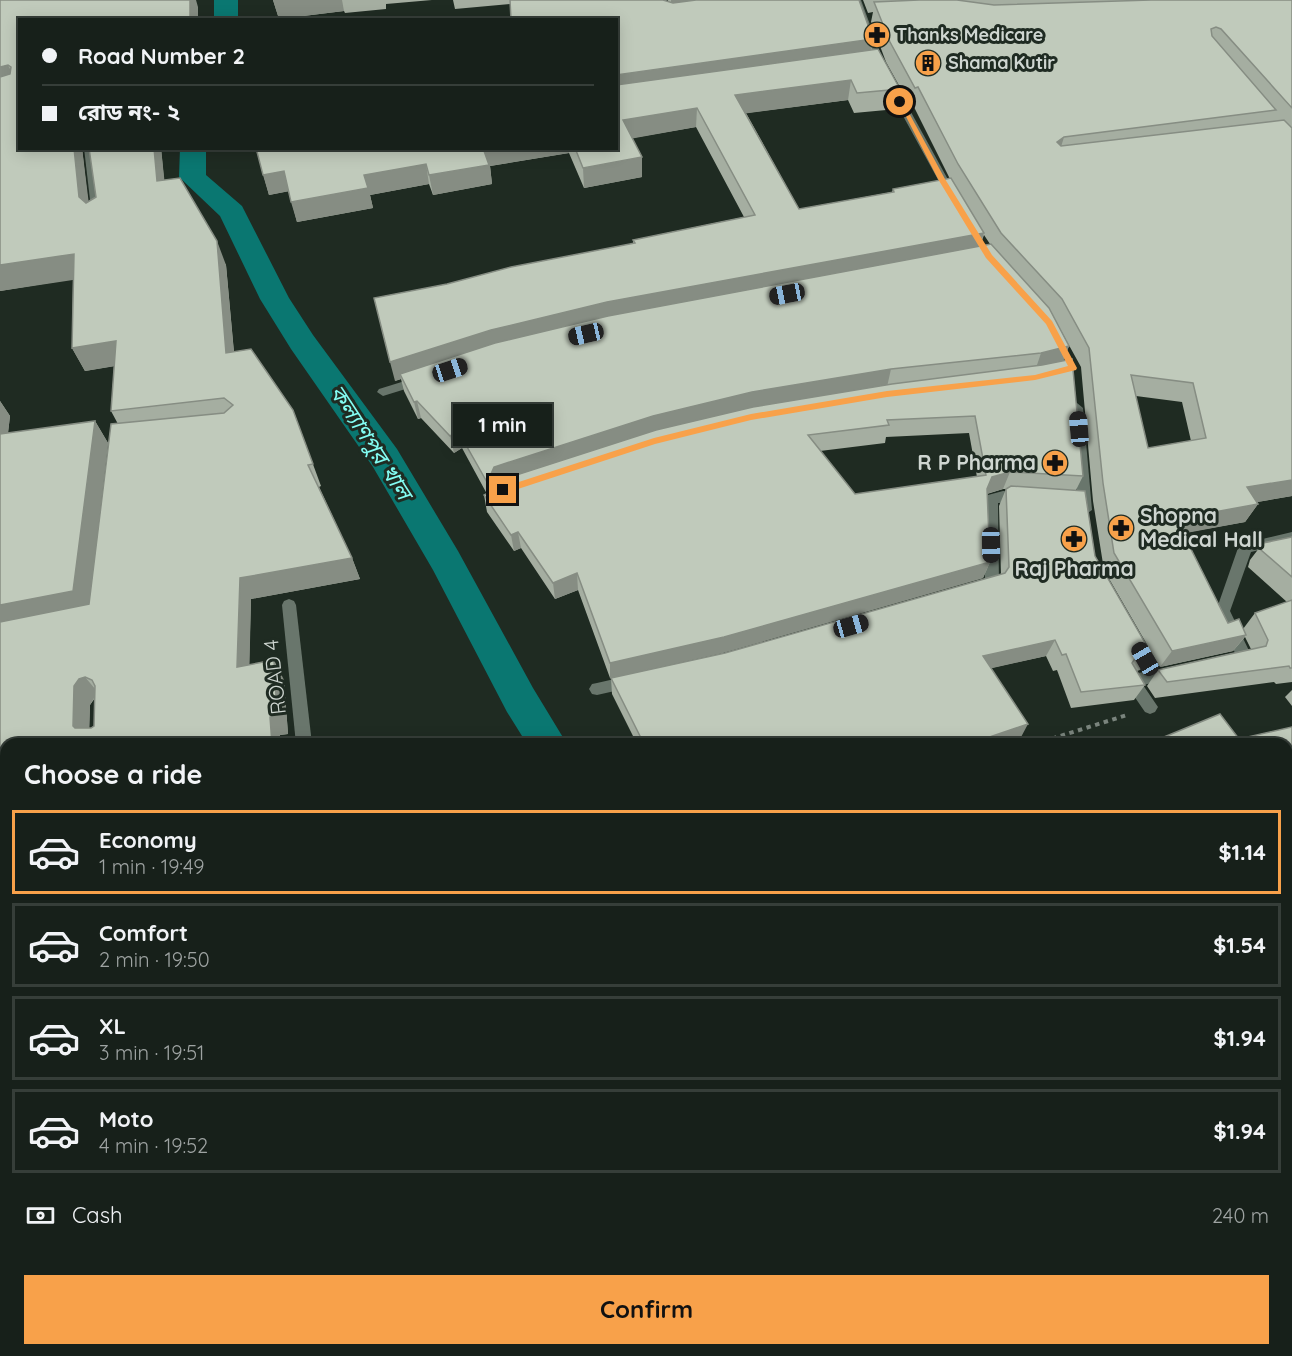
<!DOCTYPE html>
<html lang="en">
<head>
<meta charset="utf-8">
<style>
	:root { --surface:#17201a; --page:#202823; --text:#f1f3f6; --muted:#9ea3a2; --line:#363e39; --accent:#f8a14a }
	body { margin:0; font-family:Quicksand,"Noto Sans Bengali",sans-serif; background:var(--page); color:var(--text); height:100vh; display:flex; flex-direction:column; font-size:22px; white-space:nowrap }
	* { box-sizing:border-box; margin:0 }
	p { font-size:20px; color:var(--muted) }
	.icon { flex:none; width:33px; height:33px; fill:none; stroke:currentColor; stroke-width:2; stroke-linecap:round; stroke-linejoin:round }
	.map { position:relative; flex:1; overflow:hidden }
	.sheet { position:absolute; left:0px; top:738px; width:1293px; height:618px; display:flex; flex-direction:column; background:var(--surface); border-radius:18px 18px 0 0; box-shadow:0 3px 15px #0003,0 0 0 2px var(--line) }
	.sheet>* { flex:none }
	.banner { position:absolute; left:18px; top:18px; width:600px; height:132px; border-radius:0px; box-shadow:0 3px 15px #0003,0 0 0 2px var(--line); display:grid; align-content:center; height:132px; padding:0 24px; background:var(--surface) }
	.end { position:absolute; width:27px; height:27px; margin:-14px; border:8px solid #f8a14a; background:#111; box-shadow:0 0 0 3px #111 }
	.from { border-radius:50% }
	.bubble { position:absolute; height:42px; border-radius:0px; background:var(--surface); box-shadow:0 3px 15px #0003,0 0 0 2px var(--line); font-size:20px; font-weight:800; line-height:42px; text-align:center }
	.car { position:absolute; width:18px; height:36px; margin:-18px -9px; border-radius:8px; box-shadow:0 0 4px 2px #0007; background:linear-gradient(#222 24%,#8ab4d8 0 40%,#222 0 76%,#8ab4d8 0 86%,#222 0) }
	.banner b { display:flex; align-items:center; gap:21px; height:57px; font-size:22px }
	.banner b+b { border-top:2px solid var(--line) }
	.banner i { width:15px; height:15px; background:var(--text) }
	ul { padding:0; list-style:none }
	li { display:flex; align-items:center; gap:18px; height:84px; margin:0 12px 9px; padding:0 12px; border:3px solid var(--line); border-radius:0px }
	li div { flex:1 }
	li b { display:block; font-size:22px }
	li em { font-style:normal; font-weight:800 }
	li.active { border-color:var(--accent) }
	li>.icon { width:54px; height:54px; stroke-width:1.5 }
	h2 { padding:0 24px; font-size:27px; line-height:72px }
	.pay { display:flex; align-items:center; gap:15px; height:66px; padding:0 24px; font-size:22px }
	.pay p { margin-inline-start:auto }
	.action { display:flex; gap:12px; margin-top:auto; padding:12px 24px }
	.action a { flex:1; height:69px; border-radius:0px; background:var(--accent); color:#111; font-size:24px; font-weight:800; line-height:69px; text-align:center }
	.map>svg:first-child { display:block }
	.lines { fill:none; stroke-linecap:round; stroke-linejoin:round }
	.canal { fill:#0a7771; fill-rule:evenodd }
	.path-far1 { stroke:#7a847d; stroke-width:4; stroke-dasharray:4.5 4.5; stroke-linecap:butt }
	.path { stroke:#7a847d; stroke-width:4.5; stroke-dasharray:5 5; stroke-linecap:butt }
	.street { fill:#69766c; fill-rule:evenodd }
	.wall { fill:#a5aea1; fill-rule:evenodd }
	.shaded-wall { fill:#868d83 }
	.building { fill:#c0cabb; stroke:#868d83; stroke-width:1.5; fill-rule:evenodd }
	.route { fill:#f8a14a }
	.labels { text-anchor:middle; stroke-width:6; stroke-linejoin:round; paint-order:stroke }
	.far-poi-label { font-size:18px; font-weight:bold; fill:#cfd6d1; stroke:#1f2b22; text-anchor:start }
	.poi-label { font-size:21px; font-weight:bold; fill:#cfd6d1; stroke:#1f2b22; text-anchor:end }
	.street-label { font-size:21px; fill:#cfd6d1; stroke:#1f2b22 }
	.water-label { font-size:22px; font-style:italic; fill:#83fdf3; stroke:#1f2b22 }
</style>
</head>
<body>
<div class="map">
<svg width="1292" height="1356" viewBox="0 0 1292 1356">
	<rect width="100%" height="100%" fill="#1f2b22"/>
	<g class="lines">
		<g class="canal">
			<rect x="214" y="0" width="24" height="20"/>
			<polygon points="180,148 206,148 206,175 242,206 289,298 313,335 397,449 458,551 533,688 567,744 527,744 507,712 433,570 373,467 291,349 260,299 220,216 179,177"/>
			<polygon points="790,1350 842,1350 844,1356 792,1356"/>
		</g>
		<polyline class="path-far1" points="1035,744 1127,715"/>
		<polyline class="path" points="1287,1257 1292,1254"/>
		<g class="street">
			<polygon points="851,0 861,0 884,63 957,196 956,198 948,198 947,196 874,63"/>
			<polygon points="84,148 94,148 104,217 98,221 92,217"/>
			<polygon points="421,376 425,377 427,380 425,383 383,396 377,392 379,389"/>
			<polygon points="1077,403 1083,408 1092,510 1085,515 1078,510 1071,408"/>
			<polygon points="1003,491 1023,492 1030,497 1023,502 998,503 999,584 997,588 980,594 975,592 973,588 975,584 985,581 983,506 988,495"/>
			<path d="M1292,532V542L1251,552L1230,611L1252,657L1250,661C1243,664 1236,666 1229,663L1227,659L1229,655L1235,653L1216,611L1238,548L1245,543Z"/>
			<polygon points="289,599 294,601 296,605 312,744 296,744 282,605 284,601"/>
			<polygon points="1137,639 1142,641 1162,677 1160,681 1143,685 1158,707 1155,712 1150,714 1145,712 1123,680 1126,675 1144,672 1130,645 1132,641"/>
			<polygon points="632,675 637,676 640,681 637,686 597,695 592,694 589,689 592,684 597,683"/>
			<polygon points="536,1350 568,1350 566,1356 534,1356"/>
		</g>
	</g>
	<g class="wall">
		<path d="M0,0L198,7L20,20V148H82L88,202L96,197L89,148H161L164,180L226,265L234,352L293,410L321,486L319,487L352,558L360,579L251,599L249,665L284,680L288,734L280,735L6,744V1335L0,1336V401L10,416L8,433L95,421L108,443L89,604L118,424L111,411L114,366L85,371L72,348L73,279L0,291ZM95,698L94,726L91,728H89L90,705Z"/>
		<polygon points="273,0 432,0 386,4 386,9 345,13 344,11 279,19"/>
		<path d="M453,0H663L668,1V0H859L873,39L872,50L900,89L897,109L854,113L848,100L746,113L799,209L892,192L893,189L950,179L914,107H911L886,62L871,22L873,12L868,13L863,0H1292V127H1291L1292,128V496L1257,502L1258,504L1245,522L1183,533L1228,623L1243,629L1255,613L1287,602L1248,567L1250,560L1263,543L1292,537V682L1276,684L1274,682L1155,698L1147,686L1158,670L1251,649L1245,637L1233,651L1160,667L1104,570L1093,501L1081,367L1054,318L1069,346L1063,361L1083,476L1076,490L1095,556L1152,655L1140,670L1137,671L1145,685L1134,700L1071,708L1057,670L1053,671L1046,656L991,668L1020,739L1005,744H637L612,694L611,678L725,653L1001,575L999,506L1006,489H1003L987,494L990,562L983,578L722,653L610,678L578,590L555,599L521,548L514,551L487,512L484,495L487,494L462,448L454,453L421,418L418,419L404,391L401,379L395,381L447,284L633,244V240L744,217L696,127L632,138L642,177L584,188L569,153L490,166L492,184L433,195L429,184L370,195L373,208L297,222L289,191L269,195L256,148H616L510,4L455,9ZM984,235L990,244L980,246ZM1136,396L1182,402L1191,441L1148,448ZM969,433L977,477L855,494L820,451L885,443L886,437Z"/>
		<polygon points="1292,690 1292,706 1285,697"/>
		<polygon points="1292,727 1292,1202 1287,1195 1287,744 1239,739"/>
		<polygon points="1287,1293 1292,1293 1292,1356 1262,1356 1258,1350 1287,1350"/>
		<polygon points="910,1350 1120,1350 1124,1356 912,1356"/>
	</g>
	<g class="shaded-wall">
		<polygon points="190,0 196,0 198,7 198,20 190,20"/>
		<polygon points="273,0 342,0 344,11 279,19"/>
		<polygon points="671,0 750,0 671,12"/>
		<polygon points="873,39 870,59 616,95 616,75"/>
		<polygon points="8,65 20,89 0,94 0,67"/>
		<polygon points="851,80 848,100 734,115 735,95"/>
		<polygon points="697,108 696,127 624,140 623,120"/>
		<polygon points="1064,137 1058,157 1057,142"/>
		<polygon points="74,148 82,148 91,221 79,197"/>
		<polygon points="154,148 161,148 167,205 157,181"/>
		<polygon points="483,148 569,148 569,153 490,166 492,184 433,195 429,175"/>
		<polygon points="642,157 642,177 584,188 583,168"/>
		<polygon points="426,164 429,184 370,195 373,208 297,222 291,202 364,175"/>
		<polygon points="284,171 290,191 269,195 263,175"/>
		<polygon points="984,233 978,252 400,374 401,379 395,381 390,362 491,330 607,302"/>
		<polygon points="217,241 226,265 236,376 226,353"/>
		<polygon points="74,254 86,278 0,291 0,265"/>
		<polygon points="116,341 128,364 85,371 72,348"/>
		<polygon points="1069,346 1062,364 1035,371 1041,353"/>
		<polygon points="891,369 887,387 494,491 491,474 494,467 653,416 752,392"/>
		<polygon points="0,401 10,416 5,458 0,451"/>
		<polygon points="417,401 421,418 418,419 414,402"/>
		<polygon points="95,421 108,443 88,612 0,629 0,605"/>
		<polygon points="458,431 462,448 454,453 450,436"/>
		<polygon points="1010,472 1003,489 986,494 981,506 992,477"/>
		<polygon points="1292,480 1292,496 1235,506 1247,487"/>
		<polygon points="1258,504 1245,522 1165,537 1176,519"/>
		<polygon points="518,532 521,548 514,551 511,535"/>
		<polygon points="352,558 360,579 251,599 249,686 237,667 240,578"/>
		<polygon points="990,562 983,578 722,653 610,678 610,663"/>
		<polygon points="577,573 578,590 555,599 553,583"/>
		<polygon points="1246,635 1233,651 1160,667 1172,651"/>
		<polygon points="1055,640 1046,656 975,672 983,656"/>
		<polygon points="274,660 284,680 288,734 280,735 281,744 272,744 270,717"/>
		<polygon points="85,677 101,696 94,698 90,705 89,744 73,726 74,686 79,679"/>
		<polygon points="1028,724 1020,739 1005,744 969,744"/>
		<polygon points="6,1324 6,1335 0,1336 0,1325"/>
		<polygon points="529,1350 534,1350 533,1353 524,1356 516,1356"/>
	</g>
	<g class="building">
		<path d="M0,0H190V20H20V148H74L79,197L86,203L96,197L89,148H154L157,181L180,178L217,241L226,353L251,349L293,410L313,464L308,465L352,558L240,578L237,667L274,660L277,715L270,717L272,744H6V1324L0,1325V622L89,604L111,424L224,413L233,405L224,398L111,411L116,341L72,348L74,254L0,265V77L10,74L11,67L8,65L0,67ZM85,677L92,680L95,686L94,726L91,728H75L73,726L74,686L79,679Z"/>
		<polygon points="510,0 663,0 673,3 696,0 859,0 873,39 616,75 616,20 511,20"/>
		<path d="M919,0H957L994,5L1151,0H1292V108L1221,29L1216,27L1211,29L1212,36L1276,110L1064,137L1057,142L1061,146L1284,120L1292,128V480L1247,487L1258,504L1176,519L1228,623L1239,619L1246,635L1172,651L1114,553L1103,483L1089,348L1062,299L1001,233L958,164L918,87L915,88L890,42L874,2ZM1131,375L1193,383L1206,438L1148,448Z"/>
		<polygon points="878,49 900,89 857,93 851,80 735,95 799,209 894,192 893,189 951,178 984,233 607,302 491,330 390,362 374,298 447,284 511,267 635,243 633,240 755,215 697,108 623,120 642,157 583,168 575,148 616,148 616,85"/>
		<polygon points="256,148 483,148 489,165 429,175 426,164 364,175 368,188 291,202 284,171 263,175"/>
		<path d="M991,244L1049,308L1069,346L1041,353L891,369L752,392L653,416L494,467L491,474L501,480L656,430L753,407L892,384L1042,365L1072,359L1083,476L1010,472L992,477L987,489L990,562L724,637L610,663L577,573L553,583L518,532L511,535L484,495L492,491L458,431L450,436L417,401L414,402L400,374L495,343L608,316ZM975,416L986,475L855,494L808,435L889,425L887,420Z"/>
		<polygon points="95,421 73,591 0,605 0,434"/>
		<polygon points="1011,486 1085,491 1095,556 1152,655 1136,657 1132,663 1145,685 1081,692 1066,654 1062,655 1055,640 983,656 1028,724 969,744 644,744 611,678 725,653 1005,573 1009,567 1006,489"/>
		<polygon points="1292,537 1292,577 1261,550 1263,543"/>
		<polygon points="1292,600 1292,668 1290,668 1289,666 1167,682 1158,670 1266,646 1268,640 1255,613"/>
		<polygon points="1220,714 1239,739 1292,727 1292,1173 1287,1166 1287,744 1147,744"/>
		<polygon points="1292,1298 1292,1356 1281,1356 1277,1350 1287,1350 1287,1302"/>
		<polygon points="153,1350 529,1350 528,1352 516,1356 135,1356"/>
		<polygon points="653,1350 720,1350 722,1356 639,1356"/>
		<polygon points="921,1350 1120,1350 1124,1356 923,1356"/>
	</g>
	<polygon class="route" points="898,101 903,102 945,179 992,255 1052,321 1077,368 1076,370 1035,380 887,397 751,420 655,444 506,493 500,493 500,488 654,438 751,414 887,391 1035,375 1068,366 1046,324 986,258 938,179"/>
	<defs>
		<g id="pharmacy-disc" transform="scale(1.35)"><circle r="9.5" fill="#f8a14a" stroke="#1f2b22"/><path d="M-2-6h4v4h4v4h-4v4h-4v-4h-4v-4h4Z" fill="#111"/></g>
		<g id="building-disc" transform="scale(1.35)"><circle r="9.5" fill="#f8a14a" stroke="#1f2b22"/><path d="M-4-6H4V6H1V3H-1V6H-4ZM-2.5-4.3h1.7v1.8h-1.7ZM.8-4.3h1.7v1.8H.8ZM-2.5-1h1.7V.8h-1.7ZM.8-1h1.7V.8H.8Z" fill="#111"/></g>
	</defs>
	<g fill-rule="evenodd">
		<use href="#pharmacy-disc" x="877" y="35"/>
		<use href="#building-disc" x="928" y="63"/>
		<use href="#pharmacy-disc" x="1055" y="463"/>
		<use href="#pharmacy-disc" x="1121" y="528"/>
		<use href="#pharmacy-disc" x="1074" y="539"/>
	</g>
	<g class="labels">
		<g class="far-poi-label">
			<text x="896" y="41">Thanks Medicare</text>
			<text x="948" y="69">Shama Kutir</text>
		</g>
		<g class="poi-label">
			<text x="1036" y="470">R P Pharma</text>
			<text x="1140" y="523" text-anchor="start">Shopna<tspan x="1140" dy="24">Medical Hall</tspan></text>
			<text x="1074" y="576" text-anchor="middle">Raj Pharma</text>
		</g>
		<g class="street-label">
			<text transform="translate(275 677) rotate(-96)" y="7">ROAD 4</text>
		</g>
		<g class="water-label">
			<text transform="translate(371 442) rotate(57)" y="8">কল্যাণপুর খাল</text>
		</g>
	</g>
</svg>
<i class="end from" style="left:900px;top:102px"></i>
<i class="end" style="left:503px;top:490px"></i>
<div class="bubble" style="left:453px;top:404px;width:99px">1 min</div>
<i class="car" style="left:787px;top:294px;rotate:259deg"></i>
<i class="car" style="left:586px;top:334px;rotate:257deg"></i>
<i class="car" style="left:450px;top:370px;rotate:72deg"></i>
<i class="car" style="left:1079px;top:429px;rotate:355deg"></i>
<i class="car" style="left:991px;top:545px;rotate:179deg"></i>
<i class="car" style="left:851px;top:626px;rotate:74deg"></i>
<i class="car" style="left:1145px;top:659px;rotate:330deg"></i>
<div class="banner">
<b><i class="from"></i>Road Number 2</b>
<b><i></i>রোড নং- ২</b>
</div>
<section class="sheet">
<h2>Choose a ride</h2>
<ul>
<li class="active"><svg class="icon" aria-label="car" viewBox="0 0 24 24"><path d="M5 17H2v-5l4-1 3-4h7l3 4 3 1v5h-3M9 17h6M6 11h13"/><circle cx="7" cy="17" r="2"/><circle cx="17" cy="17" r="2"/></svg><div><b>Economy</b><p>1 min · 19:49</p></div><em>$1.14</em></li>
<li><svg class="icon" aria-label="car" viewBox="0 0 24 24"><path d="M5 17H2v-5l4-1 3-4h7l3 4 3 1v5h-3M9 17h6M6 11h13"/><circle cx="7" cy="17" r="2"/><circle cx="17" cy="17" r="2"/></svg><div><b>Comfort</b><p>2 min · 19:50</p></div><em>$1.54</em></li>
<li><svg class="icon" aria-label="car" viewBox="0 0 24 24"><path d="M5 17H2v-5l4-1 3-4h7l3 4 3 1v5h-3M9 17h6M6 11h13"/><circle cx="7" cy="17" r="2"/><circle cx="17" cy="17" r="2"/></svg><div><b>XL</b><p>3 min · 19:51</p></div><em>$1.94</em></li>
<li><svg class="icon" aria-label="car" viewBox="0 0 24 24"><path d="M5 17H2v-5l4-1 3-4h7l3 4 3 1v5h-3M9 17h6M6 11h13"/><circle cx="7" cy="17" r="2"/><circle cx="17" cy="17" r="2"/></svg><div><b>Moto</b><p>4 min · 19:52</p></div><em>$1.94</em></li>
</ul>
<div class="pay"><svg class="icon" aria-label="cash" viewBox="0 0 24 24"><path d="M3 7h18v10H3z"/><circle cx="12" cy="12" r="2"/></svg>Cash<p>240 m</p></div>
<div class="action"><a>Confirm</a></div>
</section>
</div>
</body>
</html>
